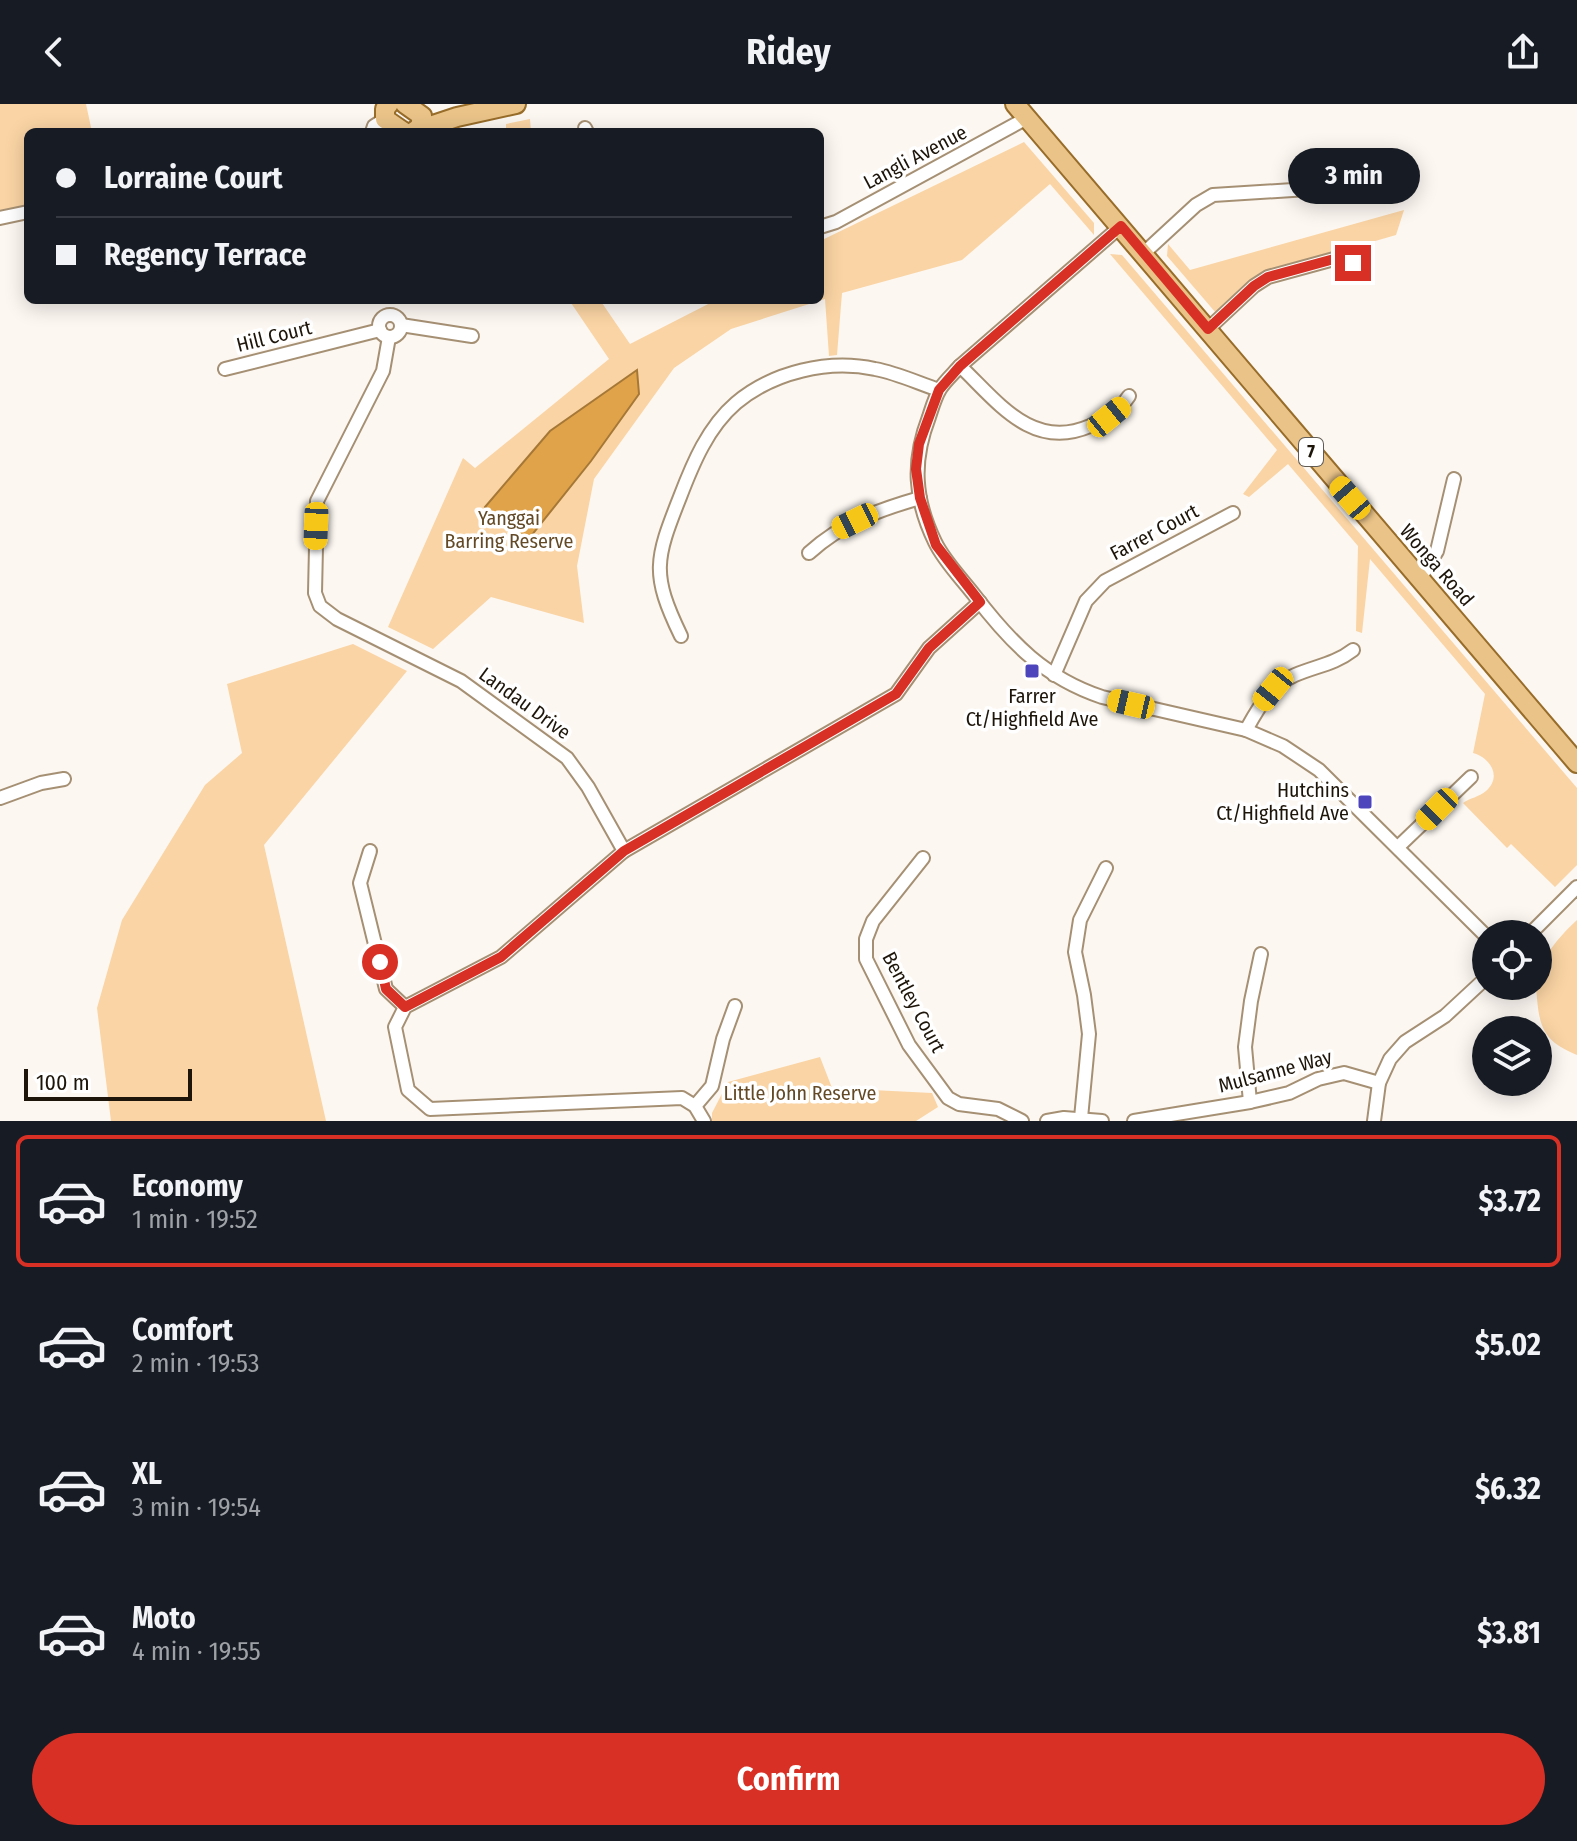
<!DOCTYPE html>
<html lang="en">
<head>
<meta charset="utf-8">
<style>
	:root { --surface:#171b24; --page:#20242c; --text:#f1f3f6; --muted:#9ea1a6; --line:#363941; --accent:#d93025 }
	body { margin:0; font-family:"Fira Sans Condensed",sans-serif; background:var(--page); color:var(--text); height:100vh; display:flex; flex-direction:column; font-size:30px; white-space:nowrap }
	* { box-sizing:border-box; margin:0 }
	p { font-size:26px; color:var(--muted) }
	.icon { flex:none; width:44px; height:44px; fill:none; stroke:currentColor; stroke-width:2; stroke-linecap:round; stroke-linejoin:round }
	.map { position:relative; height:1017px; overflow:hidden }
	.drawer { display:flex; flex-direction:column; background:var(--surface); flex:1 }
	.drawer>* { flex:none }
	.guide { position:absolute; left:24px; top:24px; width:800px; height:176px; border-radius:12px; box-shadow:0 4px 20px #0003; display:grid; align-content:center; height:176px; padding:0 32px; background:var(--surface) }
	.tools { position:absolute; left:1472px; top:816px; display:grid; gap:16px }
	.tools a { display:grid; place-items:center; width:80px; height:80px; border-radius:50%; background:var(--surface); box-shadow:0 4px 20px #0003; font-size:40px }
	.scale { position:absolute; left:24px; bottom:20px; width:168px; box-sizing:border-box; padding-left:8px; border:4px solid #1d150a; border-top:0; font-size:22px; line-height:28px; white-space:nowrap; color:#1d150a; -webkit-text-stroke:6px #fff; paint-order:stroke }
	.end { position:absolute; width:36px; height:36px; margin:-18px; border:10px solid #d93025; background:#fff; box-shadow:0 0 0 4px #fff }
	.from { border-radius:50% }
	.bubble { position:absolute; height:56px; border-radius:28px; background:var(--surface); box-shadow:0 4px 20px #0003; font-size:26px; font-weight:700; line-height:56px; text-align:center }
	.car { position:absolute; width:24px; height:48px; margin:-24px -12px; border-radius:10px; box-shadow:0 0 6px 2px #0007; background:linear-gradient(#f5c518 24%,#345 0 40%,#f5c518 0 76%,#345 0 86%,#f5c518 0) }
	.guide b { display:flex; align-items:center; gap:28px; height:76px; font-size:30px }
	.guide b+b { border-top:2px solid var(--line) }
	.guide i { width:20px; height:20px; background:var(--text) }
	ul { padding:14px 0 0; list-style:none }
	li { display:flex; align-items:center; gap:24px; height:132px; margin:0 16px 12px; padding:0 16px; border:4px solid transparent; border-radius:12px }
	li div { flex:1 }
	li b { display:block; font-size:30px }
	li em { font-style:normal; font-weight:700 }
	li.selected { border-color:var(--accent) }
	li>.icon { width:72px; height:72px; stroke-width:1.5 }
	.action { display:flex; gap:16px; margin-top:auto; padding:16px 32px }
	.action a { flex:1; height:92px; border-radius:48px; background:var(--accent); color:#fff; font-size:32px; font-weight:700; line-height:92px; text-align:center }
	header { display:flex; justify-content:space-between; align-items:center; height:104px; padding:0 32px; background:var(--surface); font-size:36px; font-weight:700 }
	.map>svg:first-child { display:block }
	.green { fill:#fad4a4 }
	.water { fill:#e1a34a; stroke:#a67837; stroke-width:2 }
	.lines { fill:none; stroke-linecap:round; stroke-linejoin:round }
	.street-casing { stroke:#a69074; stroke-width:16 }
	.primary-casing { stroke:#986c29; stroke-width:22 }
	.street { stroke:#fff; stroke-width:12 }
	.primary { stroke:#e9c388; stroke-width:18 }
	.route { stroke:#d93025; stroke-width:10 }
	.poi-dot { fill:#4d45bc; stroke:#fff; stroke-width:3 }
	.labels { text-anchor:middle; stroke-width:7; stroke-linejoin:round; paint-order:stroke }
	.shield { fill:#fff; stroke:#615b54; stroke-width:2 }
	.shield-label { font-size:18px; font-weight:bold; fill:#1d150a }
	.street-label { font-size:20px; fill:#1d150a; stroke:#fff }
	.park-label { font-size:20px; fill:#634925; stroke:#fff }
	.poi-label { font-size:20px; fill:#1d150a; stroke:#fff }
</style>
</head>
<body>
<header><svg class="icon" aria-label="back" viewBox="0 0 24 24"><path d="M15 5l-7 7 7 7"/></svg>Ridey<svg class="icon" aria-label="share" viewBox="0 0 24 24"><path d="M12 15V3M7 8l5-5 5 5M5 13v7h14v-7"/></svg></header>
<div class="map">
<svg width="1577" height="1017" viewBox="0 0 1577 1017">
	<rect width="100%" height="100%" fill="#fcf7f1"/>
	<g class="green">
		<polygon points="0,0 86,0 92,28 28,28 28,108 0,114"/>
		<polygon points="530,15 531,28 506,28 506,20"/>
		<polygon points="1024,38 1094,119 1094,131 1050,80 962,156 842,189 837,251 829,252 825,195 731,225 674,264 594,375 577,462 584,519 491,493 433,545 388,523 463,354 475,364 609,255 569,196 600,196 630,240 716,196 820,196 820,137"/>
		<polygon points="1404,106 1396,131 1261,170 1216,209 1167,152 1168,140 1190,166"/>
		<path d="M1110,150L1122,151L1577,684V761L1555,783L1511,740L1507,744L1463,699C1470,694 1479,693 1486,687C1502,673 1491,654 1473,649L1485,590L1370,455L1362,529L1356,527L1358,442L1288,360L1249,393L1243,390L1277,346Z"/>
		<polygon points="353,540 407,567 264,741 326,1017 111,1017 97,904 122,816 205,681 242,649 227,580"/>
		<path d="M1577,816V951C1540,936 1539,920 1536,882H1538C1538,855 1559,833 1577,816Z"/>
		<polygon points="820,953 832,984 932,989 938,1003 916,1017 712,1017 712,1009 728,978"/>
	</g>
	<polygon class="water" points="637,266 639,290 591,357 523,442 485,403 550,327"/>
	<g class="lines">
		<g class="street-casing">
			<g id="street">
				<polyline points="585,24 587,28"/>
				<polyline points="372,28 374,22 385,15"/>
				<polyline points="0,114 28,108"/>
				<path d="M1121,122L960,262C954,269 945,277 940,285C935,293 932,304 929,313C912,357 914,395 935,438C944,457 962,475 975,492C1011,539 1045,574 1102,593L1246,626L1283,642L1319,666L1486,832"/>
				<polyline points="820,123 836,118 1027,14"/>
				<polyline points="1144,149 1196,101 1213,91 1308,85"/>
				<circle cx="390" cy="222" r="11"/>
				<polyline points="401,221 472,232"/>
				<polyline points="1208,225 1254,182 1268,173 1334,155 1353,159"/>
				<polyline points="389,233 383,267 317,397 315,489 320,502 337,515 461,577 567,654 588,683 624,747 501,853 405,903 395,923 408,986 430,1005 682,994 695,1002 704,1017"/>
				<path d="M960,262C998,298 1032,347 1090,322C1107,314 1118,308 1129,292"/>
				<polyline points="225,265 380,226"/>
				<path d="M809,449C842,419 878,406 920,394"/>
				<polyline points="1420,475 1437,447 1454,375"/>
				<path d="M681,532C651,470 655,456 680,393C693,359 708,323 736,299C773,268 828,255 875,265C897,269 918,279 939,286"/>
				<polyline points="1054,571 1086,497 1105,477 1233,409"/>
				<path d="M1246,626C1259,603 1270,582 1295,571C1316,562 1335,560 1353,546"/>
				<polyline points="0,694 41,679 64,675"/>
				<polyline points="1398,743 1471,673"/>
				<polyline points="370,747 360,779 386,885 405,903"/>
				<polyline points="624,747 896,590 929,544 980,498"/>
				<polyline points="923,754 873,817 866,835 866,855 909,941 948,994 959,1000 998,1005 1022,1017"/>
				<polyline points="1530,830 1577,783"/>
				<polyline points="1250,998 1245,943 1251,897 1261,850"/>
				<polyline points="695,1002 712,982 723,935 735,902"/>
				<polyline points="1081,1014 1089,930 1084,891 1075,848 1080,816 1106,764"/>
				<polyline points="1047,1017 1064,1014 1102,1017"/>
				<polyline points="1134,1017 1250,998 1289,989 1318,975 1344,969 1379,979"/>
				<polyline points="1374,1017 1379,979 1390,955 1405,938 1445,912 1486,874"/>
			</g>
		</g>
		<g class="primary-casing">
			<g id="primary">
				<polyline points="389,0 385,5 385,15 404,28"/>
				<polyline points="405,0 422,12 420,23 413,28"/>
				<polyline points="1015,0 1577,659"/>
				<polyline points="418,26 457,13 516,0"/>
			</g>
		</g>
		<use href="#street" class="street"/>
		<use href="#primary" class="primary"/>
	</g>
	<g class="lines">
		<polyline class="route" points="380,858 386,885 405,903 501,853 624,747 896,590 929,544 980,498 936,441 920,394 916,365 919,340 939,286 960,262 1121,122 1208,225 1254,182 1268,173 1334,155 1353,159"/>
	</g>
	<g class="poi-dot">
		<rect x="1024" y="559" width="16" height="16" rx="4"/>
		<rect x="1357" y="690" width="16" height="16" rx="4"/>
	</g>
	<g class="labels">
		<rect class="shield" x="1299" y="334" width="24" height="28" rx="6"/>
		<g class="shield-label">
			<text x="1311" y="354">7</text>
		</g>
		<g class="street-label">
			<text transform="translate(915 53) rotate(-28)" y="7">Langli Avenue</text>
			<text transform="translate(274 232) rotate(-14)" y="7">Hill Court</text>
			<text transform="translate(1154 428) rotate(-28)" y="7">Farrer Court</text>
			<text transform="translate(1437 461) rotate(49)" y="7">Wonga Road</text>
			<text transform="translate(525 599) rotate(36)" y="7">Landau Drive</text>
			<text transform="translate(914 898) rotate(62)" y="7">Bentley Court</text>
			<text transform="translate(1275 967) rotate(-15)" y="7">Mulsanne Way</text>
		</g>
		<g class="park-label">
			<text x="509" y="421">Yanggai<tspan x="509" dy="23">Barring Reserve</tspan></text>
			<text x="800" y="996">Little John Reserve</text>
		</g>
		<g class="poi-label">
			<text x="1032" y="599">Farrer<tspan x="1032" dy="23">Ct/Highfield Ave</tspan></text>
			<text x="1349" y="693" text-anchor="end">Hutchins<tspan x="1349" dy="23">Ct/Highfield Ave</tspan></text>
		</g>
	</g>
</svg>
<div class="tools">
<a><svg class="icon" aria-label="locate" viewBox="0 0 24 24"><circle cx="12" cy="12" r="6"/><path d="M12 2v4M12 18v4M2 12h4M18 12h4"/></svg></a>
<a><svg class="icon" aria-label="layers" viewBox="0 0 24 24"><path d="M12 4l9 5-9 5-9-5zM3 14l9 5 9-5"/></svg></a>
</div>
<div class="scale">100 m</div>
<i class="end from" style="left:380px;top:858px"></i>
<i class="end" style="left:1353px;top:159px"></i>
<div class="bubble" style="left:1288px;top:44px;width:132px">3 min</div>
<i class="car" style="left:1109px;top:313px;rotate:51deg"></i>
<i class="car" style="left:1350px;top:394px;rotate:319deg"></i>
<i class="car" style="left:855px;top:417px;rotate:244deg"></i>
<i class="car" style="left:316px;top:422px;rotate:182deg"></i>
<i class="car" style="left:1273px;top:585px;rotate:219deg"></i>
<i class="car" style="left:1131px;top:600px;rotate:283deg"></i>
<i class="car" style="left:1437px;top:705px;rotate:225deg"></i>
<div class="guide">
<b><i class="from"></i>Lorraine Court</b>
<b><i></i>Regency Terrace</b>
</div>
</div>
<section class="drawer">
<ul>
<li class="selected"><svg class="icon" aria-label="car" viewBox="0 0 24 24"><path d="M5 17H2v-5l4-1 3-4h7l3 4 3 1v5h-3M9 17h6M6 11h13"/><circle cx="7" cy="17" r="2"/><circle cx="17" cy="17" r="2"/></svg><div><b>Economy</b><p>1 min · 19:52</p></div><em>$3.72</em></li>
<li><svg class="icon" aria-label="car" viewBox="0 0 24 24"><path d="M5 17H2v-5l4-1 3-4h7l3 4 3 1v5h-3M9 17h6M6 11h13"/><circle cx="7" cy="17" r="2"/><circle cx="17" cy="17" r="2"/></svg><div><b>Comfort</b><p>2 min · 19:53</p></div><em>$5.02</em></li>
<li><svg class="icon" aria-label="car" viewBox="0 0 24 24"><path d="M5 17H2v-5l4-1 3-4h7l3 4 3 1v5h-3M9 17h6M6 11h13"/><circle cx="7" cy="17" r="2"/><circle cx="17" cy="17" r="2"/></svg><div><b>XL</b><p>3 min · 19:54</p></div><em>$6.32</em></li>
<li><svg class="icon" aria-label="car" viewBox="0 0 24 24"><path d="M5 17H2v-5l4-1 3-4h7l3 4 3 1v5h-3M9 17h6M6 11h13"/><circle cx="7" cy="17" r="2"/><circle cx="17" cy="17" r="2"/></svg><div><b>Moto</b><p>4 min · 19:55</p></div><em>$3.81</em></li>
</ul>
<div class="action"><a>Confirm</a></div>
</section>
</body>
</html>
